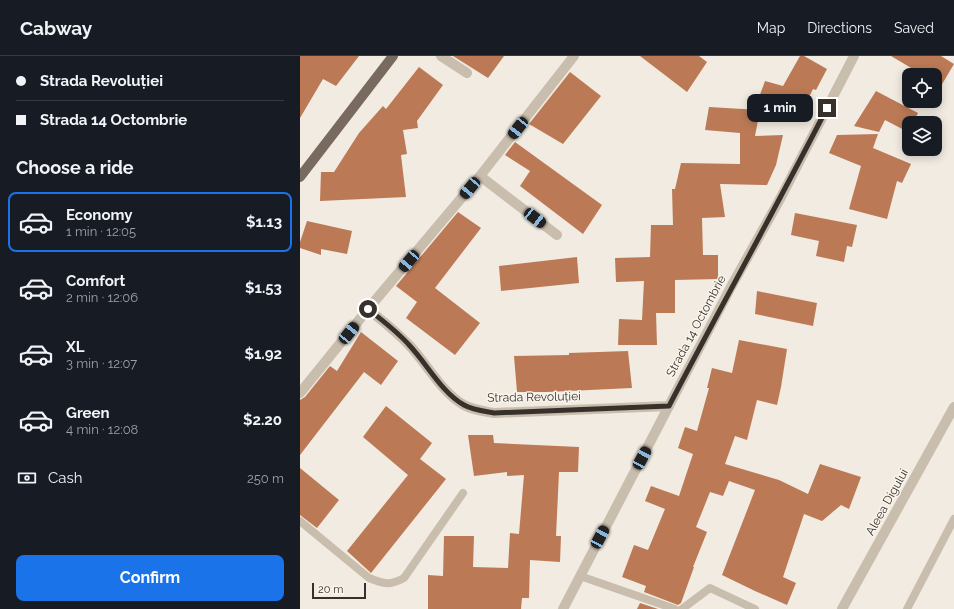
<!DOCTYPE html>
<html lang="en">
<head>
<meta charset="utf-8">
<style>
	:root { --surface:#171b24; --page:#20242c; --text:#f1f3f6; --muted:#9ea1a6; --line:#363941; --accent:#1a73e8 }
	body { margin:0; font-family:Raleway,sans-serif; background:var(--page); color:var(--text); height:100vh; display:flex; flex-direction:column; font-size:15px; white-space:nowrap }
	* { box-sizing:border-box; margin:0 }
	p { font-size:13px; color:var(--muted) }
	.icon { flex:none; width:22px; height:22px; fill:none; stroke:currentColor; stroke-width:2; stroke-linecap:round; stroke-linejoin:round }
	.map { position:relative; flex:1; overflow:hidden }
	.details { display:flex; flex-direction:column; background:var(--surface); width:300px }
	.details>* { flex:none }
	.hud { display:grid; align-content:center; height:88px; padding:0 16px; background:var(--surface) }
	.controls { position:absolute; left:602px; top:12px; display:grid; gap:8px }
	.controls a { display:grid; place-items:center; width:40px; height:40px; border-radius:8px; background:var(--surface); box-shadow:0 2px 10px #0003; font-size:20px }
	.scale { position:absolute; left:12px; bottom:10px; width:54px; box-sizing:border-box; padding-left:4px; border:2px solid #38312b; border-top:0; font-size:11px; line-height:14px; white-space:nowrap; color:#38312b; -webkit-text-stroke:3px #f9f5ed; paint-order:stroke }
	.end { position:absolute; width:18px; height:18px; margin:-9px; border:5px solid #38312b; background:#fff; box-shadow:0 0 0 2px #fff }
	.from { border-radius:50% }
	.bubble { position:absolute; height:28px; border-radius:8px; background:var(--surface); box-shadow:0 2px 10px #0003; font-size:13px; font-weight:700; line-height:28px; text-align:center }
	.car { position:absolute; width:12px; height:24px; margin:-12px -6px; border-radius:5px; box-shadow:0 0 3px 1px #0007; background:linear-gradient(#222 24%,#8ab4d8 0 40%,#222 0 76%,#8ab4d8 0 86%,#222 0) }
	.hud b { display:flex; align-items:center; gap:14px; height:38px; font-size:15px }
	.hud b+b { border-top:1px solid var(--line) }
	.hud i { width:10px; height:10px; background:var(--text) }
	ul { padding:0; list-style:none }
	li { display:flex; align-items:center; gap:12px; height:60px; margin:0 8px 6px; padding:0 8px; border:2px solid transparent; border-radius:8px }
	li div { flex:1 }
	li b { display:block; font-size:15px }
	li em { font-style:normal; font-weight:700 }
	li.on { border-color:var(--accent) }
	li>.icon { width:36px; height:36px; stroke-width:1.5 }
	h2 { padding:0 16px; font-size:18px; line-height:48px }
	.pay { display:flex; align-items:center; gap:10px; height:44px; padding:0 16px; font-size:15px }
	.pay p { margin-inline-start:auto }
	.cta { display:flex; gap:8px; margin-top:auto; padding:8px 16px }
	.cta a { flex:1; height:46px; border-radius:8px; background:var(--accent); color:#fff; font-size:16px; font-weight:700; line-height:46px; text-align:center }
	header { display:flex; align-items:center; gap:24px; box-sizing:border-box; height:56px; padding:0 20px; background:var(--surface); border-bottom:1px solid var(--line) }
	header strong { font-size:19px }
	nav { display:flex; gap:22px; margin-inline-start:auto; font-size:14px }
	main { display:flex; flex:1; min-height:0 }
	.map>svg:first-child { display:block }
	.building { fill:#bb7a55 }
	.lines { fill:none; stroke-linecap:round; stroke-linejoin:round }
	.service { stroke:#c9bdad; stroke-width:8 }
	.minor { stroke:#c9bdad; stroke-width:10 }
	.tertiary { stroke:#c9bdad; stroke-width:10 }
	.primary { stroke:#786a5e; stroke-width:10 }
	.route { stroke:#38312b; stroke-width:5 }
	.labels { text-anchor:middle; stroke-width:3; stroke-linejoin:round; paint-order:stroke }
	.street-label { font-size:12px; fill:#38312b; stroke:#f9f5ed }
</style>
</head>
<body>
<header>
<strong>Cabway</strong>
<nav><a>Map</a><a>Directions</a><a>Saved</a></nav>
</header>
<main>
<section class="details">
<div class="hud">
<b><i class="from"></i>Strada Revoluției</b>
<b><i></i>Strada 14 Octombrie</b>
</div>
<h2>Choose a ride</h2>
<ul>
<li class="on"><svg class="icon" aria-label="car" viewBox="0 0 24 24"><path d="M5 17H2v-5l4-1 3-4h7l3 4 3 1v5h-3M9 17h6M6 11h13"/><circle cx="7" cy="17" r="2"/><circle cx="17" cy="17" r="2"/></svg><div><b>Economy</b><p>1 min · 12:05</p></div><em>$1.13</em></li>
<li><svg class="icon" aria-label="car" viewBox="0 0 24 24"><path d="M5 17H2v-5l4-1 3-4h7l3 4 3 1v5h-3M9 17h6M6 11h13"/><circle cx="7" cy="17" r="2"/><circle cx="17" cy="17" r="2"/></svg><div><b>Comfort</b><p>2 min · 12:06</p></div><em>$1.53</em></li>
<li><svg class="icon" aria-label="car" viewBox="0 0 24 24"><path d="M5 17H2v-5l4-1 3-4h7l3 4 3 1v5h-3M9 17h6M6 11h13"/><circle cx="7" cy="17" r="2"/><circle cx="17" cy="17" r="2"/></svg><div><b>XL</b><p>3 min · 12:07</p></div><em>$1.92</em></li>
<li><svg class="icon" aria-label="car" viewBox="0 0 24 24"><path d="M5 17H2v-5l4-1 3-4h7l3 4 3 1v5h-3M9 17h6M6 11h13"/><circle cx="7" cy="17" r="2"/><circle cx="17" cy="17" r="2"/></svg><div><b>Green</b><p>4 min · 12:08</p></div><em>$2.20</em></li>
</ul>
<div class="pay"><svg class="icon" aria-label="cash" viewBox="0 0 24 24"><path d="M3 7h18v10H3z"/><circle cx="12" cy="12" r="2"/></svg>Cash<p>250 m</p></div>
<div class="cta"><a>Confirm</a></div>
</section>
<div class="map">
<svg width="654" height="553" viewBox="0 0 654 553">
	<rect width="100%" height="100%" fill="#f1ebe1"/>
	<g class="building">
		<polygon points="0,0 59,0 36,30 23,23 0,62"/>
		<polygon points="153,0 204,0 188,22"/>
		<polygon points="340,0 399,0 407,6 387,36"/>
		<polygon points="500,0 504,0 527,13 516,34 513,33 502,56 458,44 465,25 483,30"/>
		<polygon points="591,0 641,0 654,8 635,40 635,19 623,19"/>
		<polygon points="119,11 143,29 117,65 118,72 103,74 107,98 101,99 106,141 20,145 21,116 34,116 59,77 83,50 86,53"/>
		<polygon points="270,16 301,40 263,88 229,68"/>
		<polygon points="576,35 618,57 613,67 609,67 608,76 585,64 579,76 554,70"/>
		<polygon points="409,51 460,54 455,80 483,79 476,109 467,129 420,128 425,161 402,162 403,199 418,199 418,223 375,224 375,257 356,257 357,289 318,289 319,263 342,264 344,225 316,226 315,202 350,201 351,169 373,169 372,133 375,133 381,107 440,108 440,77 405,74"/>
		<polygon points="578,78 573,92 611,108 602,127 597,125 587,163 549,153 561,110 529,97 537,79"/>
		<polygon points="215,86 302,149 283,178 220,130 230,115 205,99"/>
		<polygon points="158,156 181,172 135,232 180,267 155,299 106,262 117,246 96,230"/>
		<polygon points="495,157 557,169 552,191 547,190 544,206 516,200 519,185 491,179"/>
		<polygon points="7,165 52,175 47,198 21,193 21,199 0,192 0,186"/>
		<polygon points="277,201 279,227 201,235 199,210"/>
		<polygon points="457,235 517,247 513,270 455,258"/>
		<polygon points="61,276 98,305 81,329 64,316 0,399 0,344 5,341 30,310 37,315"/>
		<polygon points="439,284 487,293 481,331 477,349 457,344 447,384 435,380 425,408 479,424 508,438 520,408 561,421 549,453 541,449 522,465 504,458 483,521 496,527 487,549 455,535 422,519 455,434 429,425 423,440 410,436 396,471 407,476 393,511 394,511 381,547 378,549 344,536 346,530 322,521 334,489 348,494 365,453 345,445 351,430 379,440 393,398 378,392 385,371 397,375 409,332 407,332 412,312 432,317"/>
		<polygon points="328,295 332,332 247,336 217,336 214,300 269,299 269,297"/>
		<polygon points="86,350 132,387 120,403 146,423 71,517 47,495 108,419 63,381"/>
		<polygon points="168,379 193,379 194,387 279,391 278,416 259,416 256,480 261,480 260,506 230,504 229,542 222,542 221,553 128,553 128,519 143,520 144,480 174,480 173,511 208,512 210,477 219,478 224,419 207,420 207,416 174,420"/>
		<polygon points="0,412 39,444 17,472 0,459"/>
		<polygon points="340,547 358,553 337,553"/>
	</g>
	<g class="lines">
		<g class="service">
			<path d="M0,465L69,522C84,528 89,530 104,522L163,437"/>
			<polyline points="280,520 375,553"/>
			<polyline points="382,553 410,532 455,553"/>
			<polyline points="607,553 654,463"/>
		</g>
		<g class="minor">
			<polyline points="141,0 167,17"/>
			<polyline points="180,120 257,179"/>
			<path d="M68,253C83,265 97,276 110,290C127,308 142,337 164,349C173,354 183,355 194,357L369,350"/>
			<polyline points="0,337 68,253 180,120 274,0"/>
			<polyline points="542,553 654,351"/>
		</g>
		<polyline class="tertiary" points="263,553 432,229 480,143 554,0"/>
		<polyline class="primary" points="0,121 93,0"/>
	</g>
	<g class="lines">
		<path class="route" d="M68,253C83,265 98,276 110,290C127,308 142,337 164,349C173,354 183,355 194,357L369,350C421,250 476,152 527,52"/>
	</g>
	<g class="labels">
		<g class="street-label">
			<text transform="translate(396 270) rotate(-62)" y="4">Strada 14 Octombrie</text>
			<text transform="translate(234 341) rotate(-1)" y="4">Strada Revoluției</text>
			<text transform="translate(587 446) rotate(-61)" y="4">Aleea Digului</text>
		</g>
	</g>
</svg>
<div class="controls">
<a><svg class="icon" aria-label="locate" viewBox="0 0 24 24"><circle cx="12" cy="12" r="6"/><path d="M12 2v4M12 18v4M2 12h4M18 12h4"/></svg></a>
<a><svg class="icon" aria-label="layers" viewBox="0 0 24 24"><path d="M12 4l9 5-9 5-9-5zM3 14l9 5 9-5"/></svg></a>
</div>
<div class="scale">20 m</div>
<i class="end from" style="left:68px;top:253px"></i>
<i class="end" style="left:527px;top:52px"></i>
<div class="bubble" style="left:447px;top:38px;width:66px">1 min</div>
<i class="car" style="left:218px;top:72px;rotate:218deg"></i>
<i class="car" style="left:170px;top:132px;rotate:220deg"></i>
<i class="car" style="left:235px;top:162px;rotate:128deg"></i>
<i class="car" style="left:109px;top:205px;rotate:220deg"></i>
<i class="car" style="left:49px;top:277px;rotate:39deg"></i>
<i class="car" style="left:342px;top:402px;rotate:28deg"></i>
<i class="car" style="left:300px;top:481px;rotate:28deg"></i>
</div>
</main>
</body>
</html>
